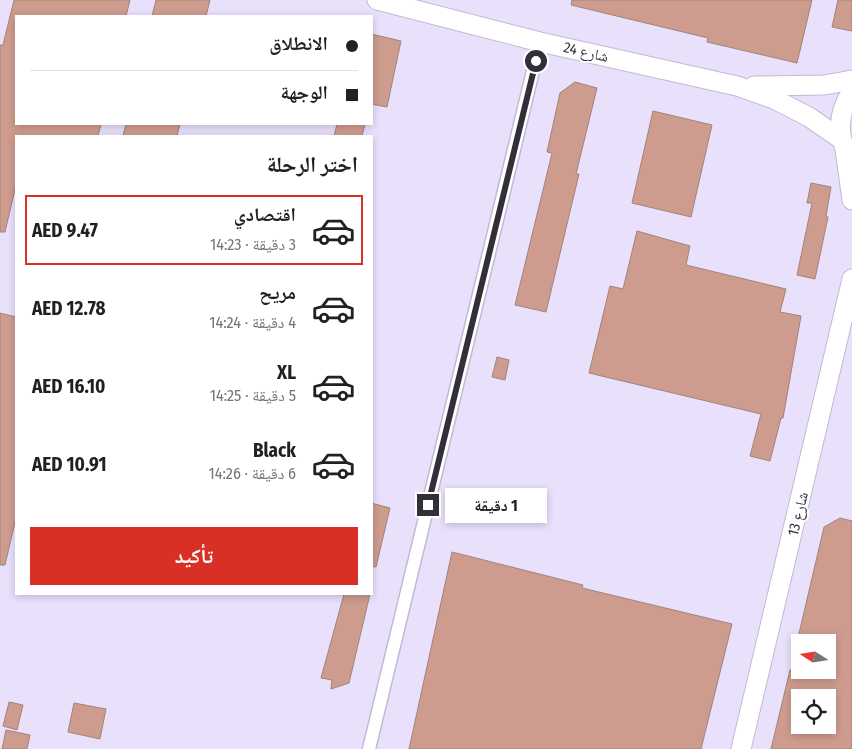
<!DOCTYPE html>
<html lang="ar">
<head>
<meta charset="utf-8">
<style>
	:root { --surface:#fff; --page:#f2f2f2; --text:#202124; --muted:#757577; --line:#e0e0e0; --accent:#d93025 }
	body { margin:0; font-family:"Fira Sans Condensed","Noto Naskh Arabic",sans-serif; background:var(--page); color:var(--text); direction:rtl; height:100vh; display:flex; flex-direction:column; font-size:19px; white-space:nowrap }
	* { box-sizing:border-box; margin:0 }
	p { font-size:16px; color:var(--muted) }
	.icon { flex:none; width:28px; height:28px; fill:none; stroke:currentColor; stroke-width:2; stroke-linecap:round; stroke-linejoin:round }
	.map { position:relative; flex:1; overflow:hidden; direction:ltr }
	.side { position:absolute; left:15px; top:135px; width:358px; height:460px; display:flex; flex-direction:column; background:var(--surface); border-radius:0px; box-shadow:0 2px 8px #0003; direction:rtl }
	.side>* { flex:none }
	.top-card { position:absolute; left:15px; top:15px; width:358px; height:110px; border-radius:0px; box-shadow:0 2px 8px #0003; direction:rtl; display:grid; align-content:center; height:110px; padding:0 15px; background:var(--surface) }
	.needle { width:32px; rotate:282deg }
	.controls { position:absolute; left:791px; top:634px; display:grid; gap:10px }
	.controls a { display:grid; place-items:center; width:45px; height:45px; border-radius:0px; background:var(--surface); box-shadow:0 2px 8px #0003; font-size:25px }
	.end { position:absolute; width:22px; height:22px; margin:-11px; border:6px solid #332f3a; background:#fff; box-shadow:0 0 0 2px #fff }
	.from { border-radius:50% }
	.bubble { position:absolute; height:35px; border-radius:0px; background:var(--surface); box-shadow:0 2px 8px #0003; font-size:16px; font-weight:700; line-height:35px; text-align:center; direction:rtl }
	.top-card b { display:flex; align-items:center; gap:18px; height:48px; font-size:19px }
	.top-card b+b { border-top:1px solid var(--line) }
	.top-card i { width:12px; height:12px; background:var(--text) }
	ul { padding:0; list-style:none }
	li { display:flex; align-items:center; gap:15px; height:70px; margin:0 10px 8px; padding:0 5px; border:2px solid transparent; border-radius:0px }
	li div { flex:1 }
	li b { display:block; font-size:19px }
	li em { font-style:normal; font-weight:700 }
	li.current { border-color:var(--accent) }
	li>.icon { width:45px; height:45px; stroke-width:1.5 }
	h2 { padding:0 15px; font-size:22px; line-height:60px }
	.action { display:flex; gap:10px; margin-top:auto; padding:10px 15px }
	.action a { flex:1; height:58px; border-radius:0px; background:var(--accent); color:#fff; font-size:20px; font-weight:700; line-height:58px; text-align:center }
	.map>svg:first-child { display:block }
	.building { fill:#ce9c8e; stroke:#a2837b; fill-rule:evenodd }
	.lines { fill:none; stroke-linecap:round; stroke-linejoin:round }
	.street-casing { stroke:#c2b9d4; stroke-width:15 }
	.secondary-casing { stroke:#c2b9d4; stroke-width:21 }
	.street { stroke:#fff; stroke-width:12 }
	.secondary { stroke:#fff; stroke-width:19 }
	.route { stroke:#332f3a; stroke-width:6 }
	.labels { text-anchor:middle; stroke-width:4; stroke-linejoin:round; paint-order:stroke }
	.street-label { font-size:15px; fill:#332f3a; stroke:#fff }
</style>
</head>
<body>
<div class="map">
<svg width="852" height="749" viewBox="0 0 852 749">
	<rect width="100%" height="100%" fill="#e9e0fc"/>
	<g class="building">
		<polygon points="14,0 130,0 126,16 16,16 16,124 101,124 98,136 16,136 16,185 5,232 0,232 0,45 3,45"/>
		<polygon points="156,0 210,0 206,16 152,16"/>
		<polygon points="572,0 812,0 797,63 707,42 708,38 571,5"/>
		<polygon points="838,0 852,0 852,31 832,27"/>
		<polygon points="371,34 401,41 387,107 371,104"/>
		<polygon points="575,82 597,88 576,174 579,174 546,312 515,305 552,153 547,152 560,93"/>
		<polygon points="653,111 712,125 691,217 632,203"/>
		<polygon points="126,124 180,124 177,136 123,136"/>
		<polygon points="337,124 365,124 362,136 334,136"/>
		<polygon points="811,183 831,187 826,216 828,217 815,279 797,275 812,203 807,203"/>
		<polygon points="637,231 690,246 686,265 786,289 780,312 801,316 783,418 781,418 770,461 750,456 761,414 589,373 610,286 623,289"/>
		<polygon points="0,313 16,317 16,518 5,565 0,565"/>
		<polygon points="497,357 509,360 505,380 492,377"/>
		<polygon points="371,503 390,508 376,567 371,566"/>
		<path d="M840,518L852,521V749H771L790,670H828V642H797L824,527ZM800,698H828V725H800Z"/>
		<polygon points="452,552 583,585 582,588 732,624 701,749 409,749"/>
		<polygon points="344,594 370,594 349,683 331,689 332,680 321,678"/>
		<polygon points="9,702 23,705 17,730 3,726"/>
		<polygon points="74,703 106,709 100,739 68,732"/>
		<polygon points="6,730 30,735 27,749 2,749"/>
	</g>
	<g class="lines">
		<g class="street-casing">
			<polyline id="street" points="369,749 540,42"/>
		</g>
		<g class="secondary-casing">
			<g id="secondary">
				<polyline points="377,0 540,42 737,86 774,99 809,117 841,139"/>
				<polyline points="754,86 824,85 852,80"/>
				<path d="M852,91C838,113 835,138 852,159"/>
				<polyline points="845,150 852,200"/>
				<polyline points="741,749 852,279"/>
			</g>
		</g>
		<use href="#street" class="street"/>
		<use href="#secondary" class="secondary"/>
	</g>
	<g class="lines">
		<polyline class="route" points="428,505 536,61"/>
	</g>
	<g class="labels">
		<g class="street-label">
			<text transform="translate(586 52) rotate(13)" y="5">شارع 24</text>
			<text transform="translate(798 514) rotate(-76)" y="5">شارع 13</text>
		</g>
	</g>
</svg>
<div class="controls">
<a><svg class="needle" viewBox="-14 -14 28 28"><path d="M0-13l5 13h-10z" fill="#e53935"/><path d="M0 13l5-13h-10z" fill="#757577"/></svg></a>
<a><svg class="icon" aria-label="locate" viewBox="0 0 24 24"><circle cx="12" cy="12" r="6"/><path d="M12 2v4M12 18v4M2 12h4M18 12h4"/></svg></a>
</div>
<i class="end from" style="left:536px;top:61px"></i>
<i class="end" style="left:428px;top:505px"></i>
<div class="bubble" style="left:445px;top:488px;width:102px">1 دقيقة</div>
<div class="top-card">
<b><i class="from"></i>الانطلاق</b>
<b><i></i>الوجهة</b>
</div>
<section class="side">
<h2>اختر الرحلة</h2>
<ul>
<li class="current"><svg class="icon" aria-label="car" viewBox="0 0 24 24"><path d="M5 17H2v-5l4-1 3-4h7l3 4 3 1v5h-3M9 17h6M6 11h13"/><circle cx="7" cy="17" r="2"/><circle cx="17" cy="17" r="2"/></svg><div><b>اقتصادي</b><p>3 دقيقة · 14:23</p></div><em>AED 9.47</em></li>
<li><svg class="icon" aria-label="car" viewBox="0 0 24 24"><path d="M5 17H2v-5l4-1 3-4h7l3 4 3 1v5h-3M9 17h6M6 11h13"/><circle cx="7" cy="17" r="2"/><circle cx="17" cy="17" r="2"/></svg><div><b>مريح</b><p>4 دقيقة · 14:24</p></div><em>AED 12.78</em></li>
<li><svg class="icon" aria-label="car" viewBox="0 0 24 24"><path d="M5 17H2v-5l4-1 3-4h7l3 4 3 1v5h-3M9 17h6M6 11h13"/><circle cx="7" cy="17" r="2"/><circle cx="17" cy="17" r="2"/></svg><div><b>XL</b><p>5 دقيقة · 14:25</p></div><em>AED 16.10</em></li>
<li><svg class="icon" aria-label="car" viewBox="0 0 24 24"><path d="M5 17H2v-5l4-1 3-4h7l3 4 3 1v5h-3M9 17h6M6 11h13"/><circle cx="7" cy="17" r="2"/><circle cx="17" cy="17" r="2"/></svg><div><b>Black</b><p>6 دقيقة · 14:26</p></div><em>AED 10.91</em></li>
</ul>
<div class="action"><a>تأكيد</a></div>
</section>
</div>
</body>
</html>
